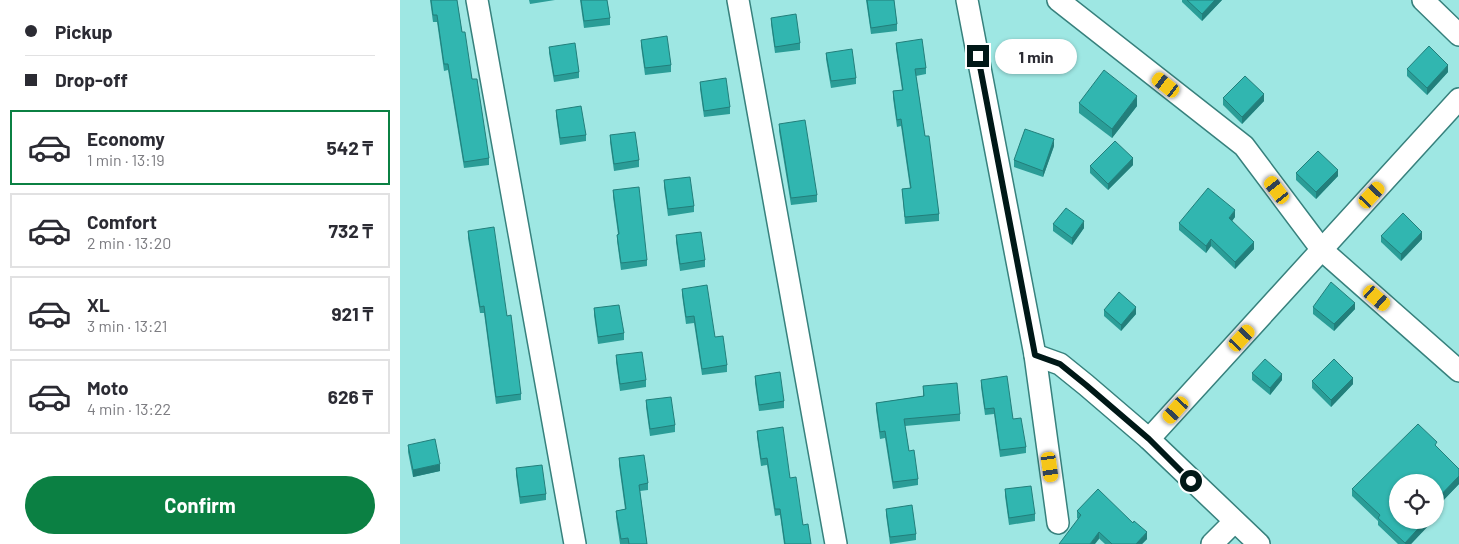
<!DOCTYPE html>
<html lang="en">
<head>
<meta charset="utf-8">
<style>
	:root { --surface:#fff; --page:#f2f2f3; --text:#2b2b33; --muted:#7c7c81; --line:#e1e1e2; --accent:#0b8043 }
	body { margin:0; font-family:Barlow,sans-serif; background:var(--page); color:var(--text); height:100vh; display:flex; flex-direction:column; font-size:19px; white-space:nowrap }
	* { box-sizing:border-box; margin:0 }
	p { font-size:16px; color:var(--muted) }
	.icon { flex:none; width:28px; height:28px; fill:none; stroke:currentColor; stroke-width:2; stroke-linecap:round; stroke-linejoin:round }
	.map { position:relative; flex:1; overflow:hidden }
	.side { display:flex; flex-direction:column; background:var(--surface); width:400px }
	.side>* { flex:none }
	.top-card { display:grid; align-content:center; height:110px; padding:0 25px; background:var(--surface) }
	.fabs { position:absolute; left:989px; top:474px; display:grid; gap:10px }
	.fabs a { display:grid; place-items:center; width:55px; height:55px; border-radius:50%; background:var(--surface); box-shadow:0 1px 4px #0004; font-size:25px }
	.end { position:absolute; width:22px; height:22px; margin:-11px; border:6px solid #001817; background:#fff; box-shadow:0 0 0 2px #fff }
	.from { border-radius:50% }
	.bubble { position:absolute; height:35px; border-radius:18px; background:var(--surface); box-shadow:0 1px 4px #0004; font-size:16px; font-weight:700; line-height:35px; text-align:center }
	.car { position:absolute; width:15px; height:30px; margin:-15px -8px; border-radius:6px; box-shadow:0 0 4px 1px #0007; background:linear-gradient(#f5c518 24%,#345 0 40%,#f5c518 0 76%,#345 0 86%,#f5c518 0) }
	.top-card b { display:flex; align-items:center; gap:18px; height:48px; font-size:19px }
	.top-card b+b { border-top:1px solid var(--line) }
	.top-card i { width:12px; height:12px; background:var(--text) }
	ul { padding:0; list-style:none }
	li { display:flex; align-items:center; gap:15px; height:75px; margin:0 10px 8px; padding:0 15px; border:2px solid var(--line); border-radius:0px }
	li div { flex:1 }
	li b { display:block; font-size:19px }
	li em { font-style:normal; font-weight:700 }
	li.current { border-color:var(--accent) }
	li>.icon { width:45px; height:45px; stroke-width:1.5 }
	.button { display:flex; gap:10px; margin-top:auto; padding:10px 25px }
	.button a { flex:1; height:58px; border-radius:30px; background:var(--accent); color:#fff; font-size:20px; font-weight:700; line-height:58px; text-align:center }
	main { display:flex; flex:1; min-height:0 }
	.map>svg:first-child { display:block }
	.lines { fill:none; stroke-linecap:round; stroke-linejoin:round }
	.minor-casing { stroke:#37817d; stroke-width:24 }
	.minor { stroke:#fff; stroke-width:21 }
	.wall { fill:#2a9d97 }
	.shaded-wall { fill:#227f7b }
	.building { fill:#31b6b0; stroke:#227f7b }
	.route { stroke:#001817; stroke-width:6 }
</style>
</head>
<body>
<main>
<section class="side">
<div class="top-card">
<b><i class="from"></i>Pickup</b>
<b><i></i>Drop-off</b>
</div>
<ul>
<li class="current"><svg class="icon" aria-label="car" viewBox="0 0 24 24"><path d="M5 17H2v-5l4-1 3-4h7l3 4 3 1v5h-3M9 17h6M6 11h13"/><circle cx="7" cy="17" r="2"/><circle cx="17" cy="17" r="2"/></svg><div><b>Economy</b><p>1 min · 13:19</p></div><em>542 ₸</em></li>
<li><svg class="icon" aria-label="car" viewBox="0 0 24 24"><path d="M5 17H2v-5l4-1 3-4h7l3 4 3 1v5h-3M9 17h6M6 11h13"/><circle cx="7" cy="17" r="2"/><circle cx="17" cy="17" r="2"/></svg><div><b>Comfort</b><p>2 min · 13:20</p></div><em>732 ₸</em></li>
<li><svg class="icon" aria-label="car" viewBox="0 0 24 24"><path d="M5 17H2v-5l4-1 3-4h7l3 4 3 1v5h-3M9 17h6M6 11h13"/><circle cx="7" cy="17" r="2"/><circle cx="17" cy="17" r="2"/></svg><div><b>XL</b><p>3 min · 13:21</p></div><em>921 ₸</em></li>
<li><svg class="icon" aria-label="car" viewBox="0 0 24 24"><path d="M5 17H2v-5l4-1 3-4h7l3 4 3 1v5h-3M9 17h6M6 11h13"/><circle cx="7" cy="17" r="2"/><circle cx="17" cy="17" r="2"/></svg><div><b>Moto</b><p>4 min · 13:22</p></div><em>626 ₸</em></li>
</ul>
<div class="button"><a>Confirm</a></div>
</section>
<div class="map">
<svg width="1059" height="544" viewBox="0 0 1059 544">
	<rect width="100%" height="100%" fill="#9ee7e3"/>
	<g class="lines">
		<g class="minor-casing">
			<g id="minor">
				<polyline points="77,0 175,544"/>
				<polyline points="338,0 436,544"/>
				<polyline points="567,0 635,355 658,523"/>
				<polyline points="658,0 844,146 922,250 1059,371"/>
				<polyline points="1023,0 1059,35"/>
				<polyline points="635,355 660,364 686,385 749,439 859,544"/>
				<polyline points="749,439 1059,99"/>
				<polyline points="812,544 834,522"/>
			</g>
		</g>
		<use href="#minor" class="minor"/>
	</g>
	<g class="wall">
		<polygon points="30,0 57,0 62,32 89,158 89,165 64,168 48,70 44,71 37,22 33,22"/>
		<polygon points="129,0 155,0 130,4"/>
		<polygon points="180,0 207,0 210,18 210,25 184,28"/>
		<polygon points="466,0 494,0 497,24 497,31 471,34"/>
		<polygon points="782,0 822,0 802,21 782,2"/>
		<polygon points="371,18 400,43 400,50 375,53 371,24"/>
		<polygon points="241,40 271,65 271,72 245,75 241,46"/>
		<polygon points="496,43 526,68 526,74 516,76 525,136 539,214 539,221 505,224 502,189 510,188 501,126 497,127 493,98 493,91 502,90 496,49"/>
		<polygon points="149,47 179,72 179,78 154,82 149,53"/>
		<polygon points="426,53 456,78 456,84 431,88 426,59"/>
		<polygon points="1007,69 1048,72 1027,95 1007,76"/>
		<polygon points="300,82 330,107 330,114 304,117 300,89"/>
		<polygon points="823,98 864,101 842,124 823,105"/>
		<polygon points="679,103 737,106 712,138 679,113"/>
		<polygon points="156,110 186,135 186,141 160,145 156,116"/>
		<polygon points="379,124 417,195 417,202 391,205 379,131"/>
		<polygon points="210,135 239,160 239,167 214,171 210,142"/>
		<polygon points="654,146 643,177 614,167 614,160"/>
		<polygon points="733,165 708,190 690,173 690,166"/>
		<polygon points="896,173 938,176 916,199 896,180"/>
		<polygon points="264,180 294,206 294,212 268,216 264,187"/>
		<polygon points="213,190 247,260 247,266 221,270 217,241 217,235 218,234 213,197"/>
		<polygon points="835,217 832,221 854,249 835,269 811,246 806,253 779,230 779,223"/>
		<polygon points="653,224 684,228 672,245 653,231"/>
		<polygon points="68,231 107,316 121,394 121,400 96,404 84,313 80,313 68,238"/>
		<polygon points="276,235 305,260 305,267 280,271 276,242"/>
		<polygon points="981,236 1022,239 1001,261 981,242"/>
		<polygon points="282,289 315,337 327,365 327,372 302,375 294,323 286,324 282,295"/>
		<polygon points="913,307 955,309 934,331 913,314"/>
		<polygon points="194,308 224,333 224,340 198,344 194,315"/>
		<polygon points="704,310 736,314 721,331 704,316"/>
		<polygon points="216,355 246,380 246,387 220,391 216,362"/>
		<polygon points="852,373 882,380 870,395 852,380"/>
		<polygon points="355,376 384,401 384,408 359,411 355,383"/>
		<polygon points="581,380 613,419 626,447 626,453 600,457 594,414 585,415 581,387"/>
		<polygon points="912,381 953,384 931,407 912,388"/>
		<polygon points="523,386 560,414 560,421 505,426 509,451 518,479 518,485 493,489 485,438 480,439 476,410 476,403 523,396"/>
		<polygon points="246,400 275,425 275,432 250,436 246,407"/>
		<polygon points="357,431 390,478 403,525 411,544 384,544 380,515 375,516 367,465 361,466 357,437"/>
		<polygon points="8,445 40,471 13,477 8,452"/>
		<polygon points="1037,448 1059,484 1035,509 1035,482 998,482 1033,520 1011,544 998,544 978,525 978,521 952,496 952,489"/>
		<polygon points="219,458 248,483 248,490 240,491 247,544 220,544 216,517 216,511 225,509 219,465"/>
		<polygon points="116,468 146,494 146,500 120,504 116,475"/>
		<polygon points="605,489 635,514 635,521 609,525 605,496"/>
		<polygon points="486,509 516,534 516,540 490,544 486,515"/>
		<polygon points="677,511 747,539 742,544 705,544 677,518"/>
	</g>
	<g class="shaded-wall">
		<polygon points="815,0 822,0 802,21 802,14"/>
		<polygon points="1048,65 1048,72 1027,95 1027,88"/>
		<polygon points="864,94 864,101 842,124 842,117"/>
		<polygon points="737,96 737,106 712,138 712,129"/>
		<polygon points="654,139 654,146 643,177 643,171"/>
		<polygon points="733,158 733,165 708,190 708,184"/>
		<polygon points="938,170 938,176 916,199 916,192"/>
		<polygon points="835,210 835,217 829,225 829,218"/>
		<polygon points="684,221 684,228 672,245 672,238"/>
		<polygon points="1022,232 1022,239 1001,261 1001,254"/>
		<polygon points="811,239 811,246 806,253 806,246"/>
		<polygon points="854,242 854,249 835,269 835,262"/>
		<polygon points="955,303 955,309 934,331 934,324"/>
		<polygon points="736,307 736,314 721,331 721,325"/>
		<polygon points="882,374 882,380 870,395 870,388"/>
		<polygon points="953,378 953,384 931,407 931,400"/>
		<polygon points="40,464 40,471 13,477 13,470"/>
		<polygon points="1059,476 1059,484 1035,509 1035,501"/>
		<polygon points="1026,520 1033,520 1033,521 1011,544 1005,544 1005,543"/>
		<polygon points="699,532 699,539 695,544 690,544"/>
		<polygon points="747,532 747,539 742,544 736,544"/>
	</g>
	<g class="building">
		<polygon points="31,0 57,0 62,32 65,32 72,79 77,79 89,158 64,162 48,64 44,64 37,15 33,15"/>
		<polygon points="181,0 207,0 210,18 184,21"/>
		<polygon points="467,0 494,0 497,24 471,28"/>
		<polygon points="787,0 815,0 802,14"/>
		<polygon points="396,14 400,43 375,47 371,18"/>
		<polygon points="267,36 271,65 245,68 241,40"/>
		<polygon points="522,39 526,68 515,69 525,136 529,136 539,214 505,217 502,189 511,188 501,119 497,120 493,91 503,90 496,43"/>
		<polygon points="175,43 179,72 154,76 149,47"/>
		<polygon points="1029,46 1048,65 1027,88 1007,69"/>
		<polygon points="452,49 456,78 431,81 426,53"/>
		<polygon points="704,70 737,96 712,129 679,103"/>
		<polygon points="845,76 864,94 842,117 823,98"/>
		<polygon points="326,78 330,107 304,111 300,82"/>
		<polygon points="181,106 186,135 160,138 156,110"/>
		<polygon points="405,120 417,195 391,198 379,124"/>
		<polygon points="625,129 654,139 643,171 614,160"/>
		<polygon points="235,132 239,160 214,164 210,135"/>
		<polygon points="715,141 733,158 708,184 690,166"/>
		<polygon points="918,151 938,170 916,192 896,173"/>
		<polygon points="290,177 294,206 268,209 264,180"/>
		<polygon points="239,187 247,260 221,263 217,235 219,234 213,190"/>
		<polygon points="808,188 835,210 829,218 854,242 835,262 811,239 806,246 779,223"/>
		<polygon points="666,208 684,221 672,238 653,224"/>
		<polygon points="1003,213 1022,232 1001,254 981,236"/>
		<polygon points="94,227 107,316 111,315 121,394 96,397 84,306 80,307 68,231"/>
		<polygon points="301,232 305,260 280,264 276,235"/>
		<polygon points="931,282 955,303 934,324 913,307"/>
		<polygon points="307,285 315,337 323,336 327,365 302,369 294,316 286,317 282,289"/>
		<polygon points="719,292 736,307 721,325 704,310"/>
		<polygon points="219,305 224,333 198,337 194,308"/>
		<polygon points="242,352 246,380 220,384 216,355"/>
		<polygon points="865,359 882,374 870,388 852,373"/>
		<polygon points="934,359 953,378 931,400 912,381"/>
		<polygon points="380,372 384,401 359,405 355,376"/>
		<polygon points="607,376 613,419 621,418 626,447 600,450 594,408 585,409 581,380"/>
		<polygon points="557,383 560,414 504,419 509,451 514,450 518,479 493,482 485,431 480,432 476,403 524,396 523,386"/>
		<polygon points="271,397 275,425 250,429 246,400"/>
		<polygon points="1018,424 1037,442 1035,445 1059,469 1059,476 1035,501 1035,482 998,482 998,520 1026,520 1005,543 978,518 980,515 952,489"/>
		<polygon points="383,427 390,478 396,477 403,525 408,524 411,544 385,544 380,509 375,509 367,458 361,459 357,431"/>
		<polygon points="35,439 40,464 13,470 8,445"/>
		<polygon points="244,455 248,483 239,485 247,544 229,544 228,538 221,539 216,511 226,509 219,458"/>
		<polygon points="142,465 146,494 120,497 116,468"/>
		<polygon points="631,486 635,514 609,518 605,489"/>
		<polygon points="698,489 733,523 734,521 747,532 736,544 712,544 699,532 690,544 659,544 681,515 677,511"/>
		<polygon points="512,505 516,534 490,537 486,509"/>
	</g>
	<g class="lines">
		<polyline class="route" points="578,56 635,355 660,364 686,385 749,439 791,481"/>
	</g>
</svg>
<div class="fabs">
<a><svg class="icon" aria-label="locate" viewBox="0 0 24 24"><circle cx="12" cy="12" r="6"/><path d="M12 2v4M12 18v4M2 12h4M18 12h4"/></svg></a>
</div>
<i class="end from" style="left:791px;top:481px"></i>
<i class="end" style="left:578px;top:56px"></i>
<div class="bubble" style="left:595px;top:39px;width:82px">1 min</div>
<i class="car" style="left:766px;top:85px;rotate:308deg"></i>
<i class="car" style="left:877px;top:190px;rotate:323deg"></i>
<i class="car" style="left:972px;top:195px;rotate:43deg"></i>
<i class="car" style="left:977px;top:298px;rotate:131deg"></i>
<i class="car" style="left:842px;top:338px;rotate:43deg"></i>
<i class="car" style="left:776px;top:410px;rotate:222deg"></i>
<i class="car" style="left:650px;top:467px;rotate:172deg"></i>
</div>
</main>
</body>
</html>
